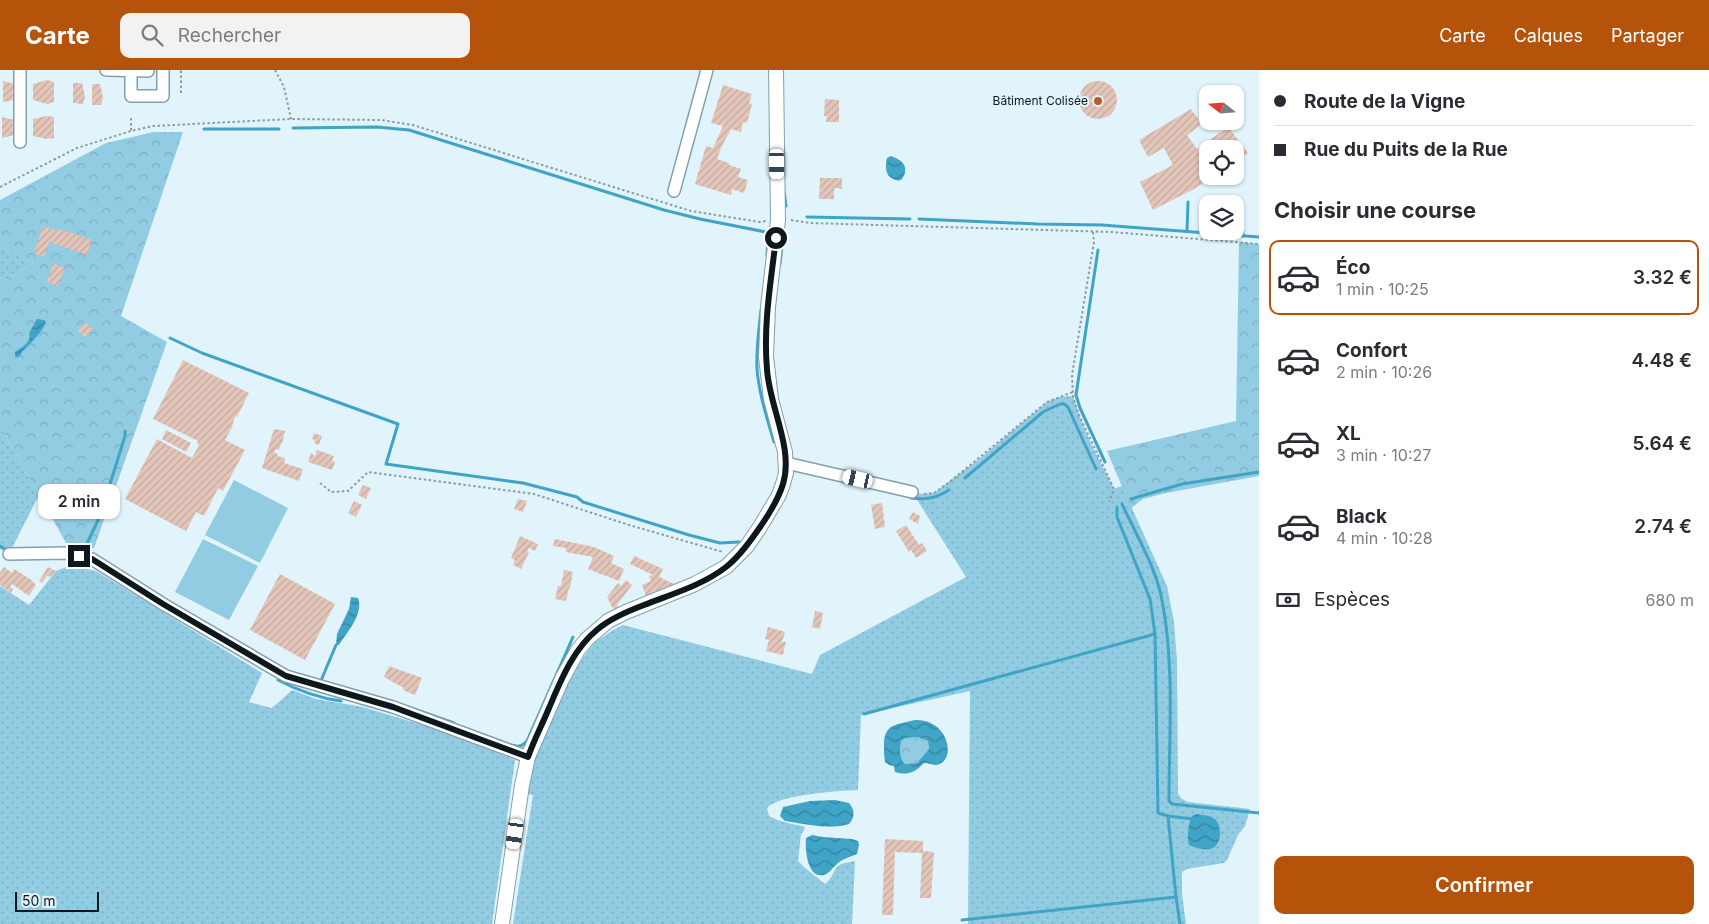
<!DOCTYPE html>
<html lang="fr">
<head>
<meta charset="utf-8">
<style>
	:root { --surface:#fff; --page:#f2f2f3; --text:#2b2b33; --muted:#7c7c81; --line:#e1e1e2; --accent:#b45309 }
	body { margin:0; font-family:Inter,sans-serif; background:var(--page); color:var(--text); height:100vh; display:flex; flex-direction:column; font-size:19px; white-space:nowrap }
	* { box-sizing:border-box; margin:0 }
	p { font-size:16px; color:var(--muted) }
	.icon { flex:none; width:28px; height:28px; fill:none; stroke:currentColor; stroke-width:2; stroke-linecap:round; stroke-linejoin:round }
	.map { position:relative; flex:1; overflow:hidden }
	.drawer { display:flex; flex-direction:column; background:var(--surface); width:450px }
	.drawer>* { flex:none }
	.guide { display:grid; align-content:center; height:110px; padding:0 15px; background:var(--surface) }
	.needle { width:32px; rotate:287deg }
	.tools { position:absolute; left:1199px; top:15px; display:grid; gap:10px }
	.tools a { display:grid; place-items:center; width:45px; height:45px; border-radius:10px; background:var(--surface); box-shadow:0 1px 4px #0004; font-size:25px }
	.scale { position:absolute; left:15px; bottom:12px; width:84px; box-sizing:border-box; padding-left:5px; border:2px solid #0d181d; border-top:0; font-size:14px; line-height:18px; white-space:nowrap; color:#0d181d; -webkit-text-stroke:4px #e1f4fc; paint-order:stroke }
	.end { position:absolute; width:22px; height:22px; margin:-11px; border:6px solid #0d181d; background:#fff; box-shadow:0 0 0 2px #fff }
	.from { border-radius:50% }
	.bubble { position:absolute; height:35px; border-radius:10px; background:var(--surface); box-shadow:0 1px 4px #0004; font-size:16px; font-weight:600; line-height:35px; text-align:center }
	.car { position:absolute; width:15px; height:30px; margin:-15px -8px; border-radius:6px; box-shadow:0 0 4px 1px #0007; background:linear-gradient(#fff 24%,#345 0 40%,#fff 0 76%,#345 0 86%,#fff 0) }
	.guide b { display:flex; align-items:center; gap:18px; height:48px; font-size:19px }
	.guide b+b { border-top:1px solid var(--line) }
	.guide i { width:12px; height:12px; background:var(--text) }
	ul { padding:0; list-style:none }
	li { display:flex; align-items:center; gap:15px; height:75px; margin:0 10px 8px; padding:0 5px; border:2px solid transparent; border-radius:10px }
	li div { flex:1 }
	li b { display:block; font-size:19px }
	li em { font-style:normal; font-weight:600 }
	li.selected { border-color:var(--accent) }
	li>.icon { width:45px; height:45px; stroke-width:1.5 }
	h2 { padding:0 15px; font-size:22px; line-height:60px }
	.pay { display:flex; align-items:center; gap:12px; height:55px; padding:0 15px; font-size:19px }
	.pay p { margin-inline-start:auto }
	.action { display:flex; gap:10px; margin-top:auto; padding:10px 15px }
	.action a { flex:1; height:58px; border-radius:10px; background:var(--accent); color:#fff; font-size:20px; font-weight:600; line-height:58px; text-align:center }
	header { display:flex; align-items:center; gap:30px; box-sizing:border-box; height:70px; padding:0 25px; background:var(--accent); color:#fff }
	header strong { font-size:24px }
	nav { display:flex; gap:28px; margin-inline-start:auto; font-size:18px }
	.search { width:350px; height:45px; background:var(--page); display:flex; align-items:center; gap:12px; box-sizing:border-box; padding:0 18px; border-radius:10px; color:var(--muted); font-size:19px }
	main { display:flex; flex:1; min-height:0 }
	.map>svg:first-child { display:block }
	.grass { fill:url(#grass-dots) }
	.forest { fill:url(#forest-crowns) }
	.pitch { fill:#92cce2 }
	.water { fill:url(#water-waves); fill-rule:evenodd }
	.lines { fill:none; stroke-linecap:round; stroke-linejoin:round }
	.stream { stroke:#3fa4c5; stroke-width:3 }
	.building { fill:url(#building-hatch) }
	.minor-casing { stroke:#82a0ac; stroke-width:14 }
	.tertiary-casing { stroke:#82a0ac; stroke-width:16 }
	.path { stroke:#8b9ba2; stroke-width:2; stroke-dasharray:2.5 2.5; stroke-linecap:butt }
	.minor { stroke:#fff; stroke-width:11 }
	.tertiary { stroke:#fff; stroke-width:14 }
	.route { stroke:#0d181d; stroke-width:6 }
	.poi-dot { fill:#be5a22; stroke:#e1f4fc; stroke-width:2 }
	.labels { text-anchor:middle; stroke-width:4; stroke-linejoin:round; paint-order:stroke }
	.poi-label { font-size:12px; fill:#0d181d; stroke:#e1f4fc; text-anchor:end }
</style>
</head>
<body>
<header>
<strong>Carte</strong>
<div class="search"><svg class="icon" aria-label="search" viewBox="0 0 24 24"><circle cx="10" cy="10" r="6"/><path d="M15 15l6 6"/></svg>Rechercher</div>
<nav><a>Carte</a><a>Calques</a><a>Partager</a></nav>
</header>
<main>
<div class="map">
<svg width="1259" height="854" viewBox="0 0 1259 854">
	<defs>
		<pattern id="grass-dots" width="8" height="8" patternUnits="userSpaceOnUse" patternTransform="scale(1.25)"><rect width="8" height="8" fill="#92cce2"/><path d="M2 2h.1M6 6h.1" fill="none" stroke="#7daec1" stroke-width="1.8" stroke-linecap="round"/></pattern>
		<pattern id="forest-crowns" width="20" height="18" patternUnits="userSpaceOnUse" patternTransform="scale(1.25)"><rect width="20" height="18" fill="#92cce2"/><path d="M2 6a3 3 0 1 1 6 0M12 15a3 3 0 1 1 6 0" fill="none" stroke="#7daec1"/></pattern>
		<pattern id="water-waves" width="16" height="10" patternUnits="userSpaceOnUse" patternTransform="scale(1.25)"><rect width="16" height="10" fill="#3fa4c5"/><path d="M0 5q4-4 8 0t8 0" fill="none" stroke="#33859f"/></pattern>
		<pattern id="building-hatch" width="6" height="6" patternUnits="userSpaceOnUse" patternTransform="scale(1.25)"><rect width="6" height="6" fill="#e3c6b9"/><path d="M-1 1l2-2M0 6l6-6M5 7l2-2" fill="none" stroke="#c2a99f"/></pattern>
	</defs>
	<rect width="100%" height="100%" fill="#e1f4fc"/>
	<g class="grass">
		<polygon points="0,176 33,193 0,214"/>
		<path d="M1073,326C1082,359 1099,389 1114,419L1122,416L1167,516L1174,552L1177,591L1178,724L1182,729L1188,732L1250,739L1245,756L1238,765L1227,790L1224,793L1187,799L1182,802V824L1186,854H968L970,621L861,645L858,720C839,721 779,724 767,738L769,746C780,752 791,754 803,756L805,758L801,765L798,791L804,797L825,814C832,809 833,801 838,796C842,793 850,792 855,791L852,854H513L533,725L527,724L533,693L542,668L570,609L582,589L594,573L613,560L623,555L812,604L820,585L966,507L912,422L923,424L934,423L979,389L1047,332L1059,327Z"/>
		<polygon points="0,356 39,425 9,484 0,479"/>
		<polygon points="66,497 77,497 96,501 262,603 249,632 271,638 278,633 292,620 316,629 363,637 432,658 515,690 492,854 0,854 0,516 29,535 56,501"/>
	</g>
	<g class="forest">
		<polygon points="154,62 183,62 121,246 167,272 94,478 70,480 0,356 0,214 33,193 0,176 0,130 106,73"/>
		<polygon points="1239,172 1259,174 1259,406 1166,423 1143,429 1131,438 1107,381 1236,351"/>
		<path d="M918,667L928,671L929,679L917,693L905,694C899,688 900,679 901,671L906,668Z"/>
	</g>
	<g class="pitch">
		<polygon points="234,410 288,438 260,493 205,465"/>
		<polygon points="203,469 258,496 229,550 175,522"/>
	</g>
	<g class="water">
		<path d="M891,86C899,89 907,93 905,103C904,105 903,108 901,110C898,111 895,110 893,109C885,105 885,96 887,88Z"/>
		<path d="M37,249L44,250L46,252C41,264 33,270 25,279C21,282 22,285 17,288L15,285V282C22,277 32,272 29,263Z"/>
		<path d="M351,527L358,528C364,544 347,562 339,575H336L337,564L349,539Z"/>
		<path d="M915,650C950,649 957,692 936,695C933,695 928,693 924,693C915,702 909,706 895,702L894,696L889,695L885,692C884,686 884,681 884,675C884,653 897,655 915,650ZM918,667L928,671L929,679L917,693L905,694C899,688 900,679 901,671L906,668Z"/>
		<path d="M835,730L849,733C855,740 855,747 849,754C829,760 805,754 785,751L780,746L783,737L810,731Z"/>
		<path d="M1196,744C1202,745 1211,745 1215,749C1222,756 1222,773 1213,778C1207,781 1195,778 1189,775C1187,767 1188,754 1192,746Z"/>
		<path d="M812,765L823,767L852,769L858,771L859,775L857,784C850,787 841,789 836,795C832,798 830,803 824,805C807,809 805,779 806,768Z"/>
	</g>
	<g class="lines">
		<g class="stream">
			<polyline points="293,58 377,57 409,60 664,140 700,149 766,162 768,164 767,186"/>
			<polyline points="204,59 279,59"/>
			<polyline points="784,121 786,136"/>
			<polyline points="1238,136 1240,146"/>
			<polyline points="807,147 910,149"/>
			<polyline points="919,149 1038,154 1102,155 1259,167"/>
			<polyline points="1242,154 1243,166"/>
			<polyline points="1187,161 1188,132"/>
			<polyline points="1098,180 1076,325 1080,338 1105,392"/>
			<polyline points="780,194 783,168"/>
			<path d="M761,240C759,259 756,279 757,299C759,324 767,348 774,372"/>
			<polyline points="170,268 202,283 398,354 386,394 523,413 577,427 583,432 689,465 720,473 739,472"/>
			<polyline points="965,408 1043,342 1060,334 1064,334 1068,337 1096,399"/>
			<path d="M911,428C927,430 936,428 949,420"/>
			<polyline points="1131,429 1182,414 1259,402"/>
			<path d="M1122,434C1135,462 1154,495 1161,525C1175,592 1169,663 1169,731L1172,734L1259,743"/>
			<polyline points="1117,437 1117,447 1150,529 1155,564 1158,743 1168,746"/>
			<polyline points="0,476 5,479"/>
			<polyline points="80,482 83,482 100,446 125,366 125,361"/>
			<path d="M278,610C299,621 318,628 341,631"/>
			<polyline points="320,613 336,575"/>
			<polyline points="391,631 454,653"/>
			<polyline points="864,644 1155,564"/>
			<path d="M511,675C518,677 522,677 527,671L573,567"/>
			<polyline points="962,850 1176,827"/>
			<polyline points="1180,854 1176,827 1168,746 1193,749"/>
		</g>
	</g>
	<g class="building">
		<polygon points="47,10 54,12 54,32 47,34 33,30 33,14"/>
		<circle cx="1098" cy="30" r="19"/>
		<polygon points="3,11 15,14 14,30 3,32"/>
		<polygon points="73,13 82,13 85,27 83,34 73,33"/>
		<polygon points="92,14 100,14 103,28 101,35 92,35"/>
		<polygon points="723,15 752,24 749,33 752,34 747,53 743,52 741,62 731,59 721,78 717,89 729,93 729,95 741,99 738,107 748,110 744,123 732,119 731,125 695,114 706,76 713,78 723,56 711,53"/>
		<polygon points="825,29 839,30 839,52 826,52 827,46 824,46"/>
		<polygon points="1191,39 1202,54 1187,65 1197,79 1228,57 1248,83 1235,93 1235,79 1208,79 1208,106 1215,106 1192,120 1153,140 1140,112 1173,95 1164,78 1148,87 1139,70"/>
		<polygon points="47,46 54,47 54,68 47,69 33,66 33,49"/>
		<polygon points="2,47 15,50 14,65 2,68"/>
		<polygon points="820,108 842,108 842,119 834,118 834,129 819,129"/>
		<polygon points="43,156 59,161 60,159 92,170 87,185 49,172 44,187 34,183"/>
		<polygon points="53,193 65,198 58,216 47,212"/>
		<polygon points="85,252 93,259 85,267 78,261"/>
		<polygon points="183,290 249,323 237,347 235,346 232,357 225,370 245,380 223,421 218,418 204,446 196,442 186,461 125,429 157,369 192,388 199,375 197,374 198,371 153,349"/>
		<polygon points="274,359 285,361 282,374 281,373 279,380 276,379 274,383 278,384 277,386 285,388 284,393 303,399 299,411 262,398"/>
		<polygon points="166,360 191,373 186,382 162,369"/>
		<polygon points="314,363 322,366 319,375 314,373 315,370 312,369"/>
		<polygon points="317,380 334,386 332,391 335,392 332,400 308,392 311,383 315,386"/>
		<polygon points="363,415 371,418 366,429 358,425"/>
		<polygon points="518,429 527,431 523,442 514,439"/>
		<polygon points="354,431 362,435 356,447 348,443"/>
		<polygon points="882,433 885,457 875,459 871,435"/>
		<polygon points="913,442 920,446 918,454 909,449"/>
		<polygon points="906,455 919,475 922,473 927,481 916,488 911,480 909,482 896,461"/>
		<polygon points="520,466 538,474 535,481 529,478 527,481 529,482 521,499 513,495 515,490 511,488"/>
		<polygon points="555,469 594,477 614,486 611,493 624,499 619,511 588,499 593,487 566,482 566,478 553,476"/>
		<polygon points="634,486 663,499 659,507 674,514 646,526 642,515 651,511 649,506 653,505 630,494"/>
		<polygon points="4,497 12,503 14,499 30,509 36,515 29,526 12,514 10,517 13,519 11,523 0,515 0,503"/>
		<polygon points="48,497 56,501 50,507 48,505 42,513 39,511"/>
		<polygon points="564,500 573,502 570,518 569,518 566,531 555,529 558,516 561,516"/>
		<polygon points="280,504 335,534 305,590 250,560"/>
		<polygon points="626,510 632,515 617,535 619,539 614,541 607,527 618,513 621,516"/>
		<polygon points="815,541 823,543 820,559 812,557"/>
		<polygon points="768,557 785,562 782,572 786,572 783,585 766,581 769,570 765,569"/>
		<polygon points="389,596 422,608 415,625 403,620 404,618 384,607"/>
		<polygon points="885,769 923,771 923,781 934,782 931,828 920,828 922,783 895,782 893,845 882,845"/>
	</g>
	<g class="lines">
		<g class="minor-casing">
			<g id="minor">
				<polyline points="106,0 148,1"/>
				<polyline points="131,0 131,26 163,26 163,0"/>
				<polyline points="20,72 20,0"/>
				<polyline points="674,121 707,0"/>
				<polyline points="786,393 912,422"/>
				<polyline points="9,484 66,483 92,489 163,534 286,606 393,637 528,687"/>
			</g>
		</g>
		<g class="tertiary-casing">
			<polyline id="tertiary" points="502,854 522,715 528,687 562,609 578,580 587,569 608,551 626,542 695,514 726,497 747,476 760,457 779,425 783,414 786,403 785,382 771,329 766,287 768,237 778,150 776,0"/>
		</g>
		<g class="path">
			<polyline points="275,0 284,17 291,49"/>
			<polyline points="181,23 181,0"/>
			<polyline points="131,48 131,61"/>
			<polyline points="0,117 77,78 131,61 153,56 291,49 381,50 413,55 691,141 760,152 766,151"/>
			<polyline points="791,150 810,153 1112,162 1259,174"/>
			<polyline points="1093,162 1094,172 1072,305 1073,326 1078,343 1114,419 1109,432"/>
			<polyline points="320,413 331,422 348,421 368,402 534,424 629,455 723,482"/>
			<polyline points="924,424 934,423 947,414 1047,332 1073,322"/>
		</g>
		<use href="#minor" class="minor"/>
		<use href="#tertiary" class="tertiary"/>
	</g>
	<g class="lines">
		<path class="route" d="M79,486L92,489L163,534L286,606L393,637L528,687C534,670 542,655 549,638C561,610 573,579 598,559C611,548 628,541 644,535C672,524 703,515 726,497C739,487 749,473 758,460C768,446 778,430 783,414C794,378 769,336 767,299C763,255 771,211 776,168"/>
	</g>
	<circle class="poi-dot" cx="1098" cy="31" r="5"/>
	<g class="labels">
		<g class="poi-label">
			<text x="1088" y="35">Bâtiment Colisée</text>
		</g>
	</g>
</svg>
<div class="tools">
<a><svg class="needle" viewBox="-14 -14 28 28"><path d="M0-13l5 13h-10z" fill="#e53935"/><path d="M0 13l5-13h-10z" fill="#7c7c81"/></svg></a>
<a><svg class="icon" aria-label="locate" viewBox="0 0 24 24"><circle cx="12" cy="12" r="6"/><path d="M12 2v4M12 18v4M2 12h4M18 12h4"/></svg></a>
<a><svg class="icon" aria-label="layers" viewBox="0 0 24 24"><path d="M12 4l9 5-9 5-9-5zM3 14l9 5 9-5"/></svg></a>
</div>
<div class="scale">50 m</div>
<i class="end from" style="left:776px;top:168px"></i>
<i class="end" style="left:79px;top:486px"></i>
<div class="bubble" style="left:38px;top:414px;width:82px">2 min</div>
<i class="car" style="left:777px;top:94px;rotate:179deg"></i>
<i class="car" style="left:858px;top:409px;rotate:283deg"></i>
<i class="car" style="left:515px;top:764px;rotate:188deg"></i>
</div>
<section class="drawer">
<div class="guide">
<b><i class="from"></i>Route de la Vigne</b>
<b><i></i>Rue du Puits de la Rue</b>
</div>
<h2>Choisir une course</h2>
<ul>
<li class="selected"><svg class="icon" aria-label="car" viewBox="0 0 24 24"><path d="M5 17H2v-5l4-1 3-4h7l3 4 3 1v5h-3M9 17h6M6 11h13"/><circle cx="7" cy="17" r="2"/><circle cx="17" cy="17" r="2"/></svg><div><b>Éco</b><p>1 min · 10:25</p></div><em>3.32 €</em></li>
<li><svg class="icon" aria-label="car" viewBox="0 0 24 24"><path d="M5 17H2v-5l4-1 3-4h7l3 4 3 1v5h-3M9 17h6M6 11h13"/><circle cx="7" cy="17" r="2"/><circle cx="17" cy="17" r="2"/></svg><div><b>Confort</b><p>2 min · 10:26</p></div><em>4.48 €</em></li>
<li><svg class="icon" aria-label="car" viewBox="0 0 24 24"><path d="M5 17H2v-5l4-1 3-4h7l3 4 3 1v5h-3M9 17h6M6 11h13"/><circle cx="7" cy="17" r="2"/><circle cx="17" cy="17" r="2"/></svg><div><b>XL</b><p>3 min · 10:27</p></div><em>5.64 €</em></li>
<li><svg class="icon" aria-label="car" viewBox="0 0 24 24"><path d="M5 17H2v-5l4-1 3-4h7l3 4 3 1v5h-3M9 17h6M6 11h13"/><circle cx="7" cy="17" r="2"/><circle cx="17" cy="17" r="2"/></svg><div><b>Black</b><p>4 min · 10:28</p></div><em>2.74 €</em></li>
</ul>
<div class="pay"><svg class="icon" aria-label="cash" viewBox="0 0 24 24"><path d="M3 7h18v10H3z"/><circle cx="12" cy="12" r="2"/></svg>Espèces<p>680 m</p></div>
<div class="action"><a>Confirmer</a></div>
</section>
</main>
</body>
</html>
